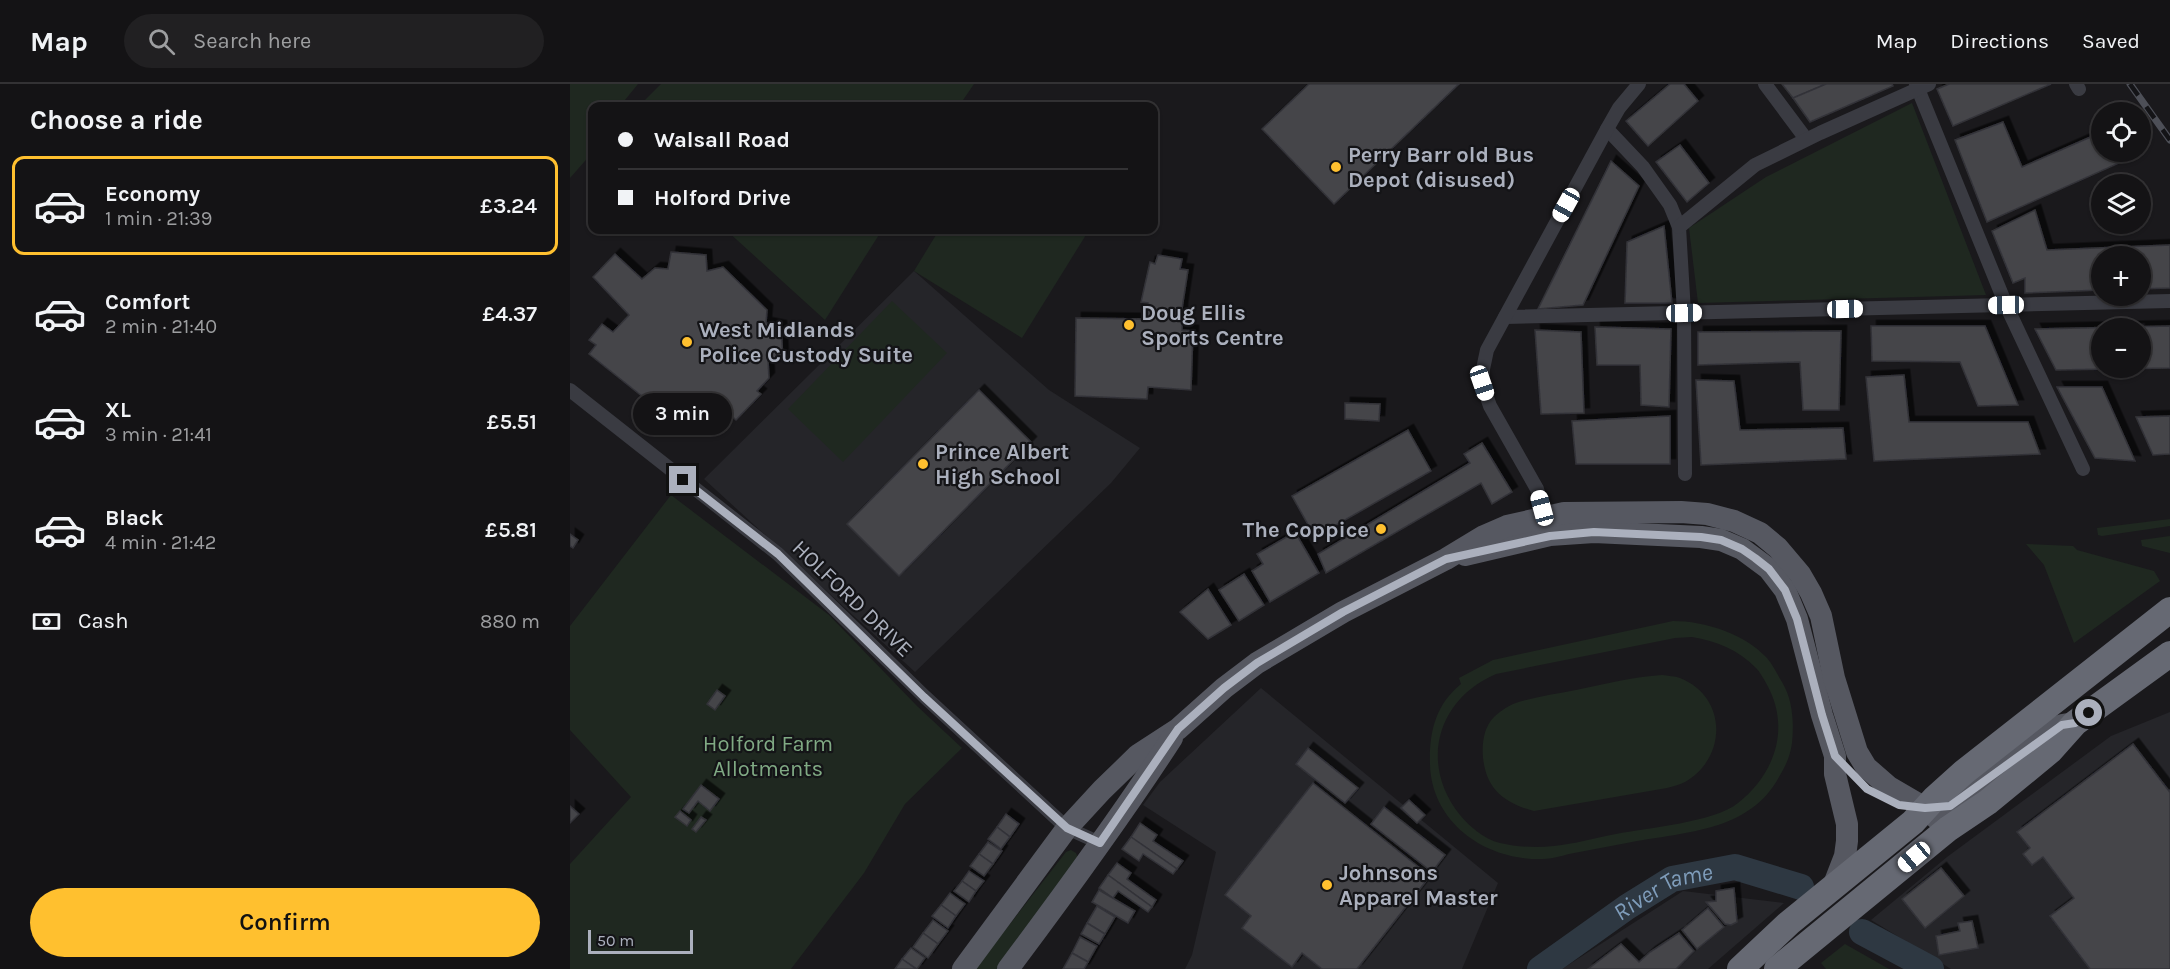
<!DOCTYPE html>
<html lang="en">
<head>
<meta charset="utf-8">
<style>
	:root { --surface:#141315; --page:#212022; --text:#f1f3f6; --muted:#9d9ea0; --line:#333234; --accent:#ffc02f }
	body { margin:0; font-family:Karla,sans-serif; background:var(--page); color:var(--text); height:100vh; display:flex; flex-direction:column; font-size:22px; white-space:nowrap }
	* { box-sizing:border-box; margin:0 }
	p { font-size:20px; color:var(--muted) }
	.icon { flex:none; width:33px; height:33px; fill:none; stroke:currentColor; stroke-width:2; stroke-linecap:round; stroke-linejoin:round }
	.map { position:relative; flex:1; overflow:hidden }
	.panel { display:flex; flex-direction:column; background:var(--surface); width:570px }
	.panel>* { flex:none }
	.hud { position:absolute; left:18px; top:18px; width:570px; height:132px; border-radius:12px; box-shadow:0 2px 4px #0004,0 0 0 2px var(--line); display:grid; align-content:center; height:132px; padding:0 30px; background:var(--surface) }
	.fabs { position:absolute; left:1521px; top:18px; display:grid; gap:12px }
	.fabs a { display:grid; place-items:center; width:60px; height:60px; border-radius:50%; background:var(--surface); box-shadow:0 2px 4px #0004,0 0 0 2px var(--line); font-size:30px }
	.scale { position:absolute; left:18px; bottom:15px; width:105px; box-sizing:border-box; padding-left:6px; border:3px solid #abb0bd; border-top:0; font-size:16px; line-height:21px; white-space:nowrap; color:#abb0bd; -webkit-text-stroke:4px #141417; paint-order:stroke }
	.end { position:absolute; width:27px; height:27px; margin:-14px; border:8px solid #abb0bd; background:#111; box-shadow:0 0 0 3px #111 }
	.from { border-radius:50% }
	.bubble { position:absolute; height:42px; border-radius:21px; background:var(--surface); box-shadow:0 2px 4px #0004,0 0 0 2px var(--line); font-size:20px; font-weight:600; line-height:42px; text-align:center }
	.car { position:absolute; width:18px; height:36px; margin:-18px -9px; border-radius:8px; box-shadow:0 0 4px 2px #0007; background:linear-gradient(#fff 24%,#345 0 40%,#fff 0 76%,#345 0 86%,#fff 0) }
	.hud b { display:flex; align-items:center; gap:21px; height:57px; font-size:22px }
	.hud b+b { border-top:2px solid var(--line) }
	.hud i { width:15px; height:15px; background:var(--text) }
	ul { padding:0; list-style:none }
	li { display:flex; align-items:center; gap:18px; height:99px; margin:0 12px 9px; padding:0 18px; border:3px solid transparent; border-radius:12px }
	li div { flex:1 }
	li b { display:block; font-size:22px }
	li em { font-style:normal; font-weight:600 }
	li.current { border-color:var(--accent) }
	li>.icon { width:54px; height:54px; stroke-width:1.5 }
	h2 { padding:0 30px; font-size:27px; line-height:72px }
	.pay { display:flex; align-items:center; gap:15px; height:66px; padding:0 30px; font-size:22px }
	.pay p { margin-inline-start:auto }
	.action { display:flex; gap:12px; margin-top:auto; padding:12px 30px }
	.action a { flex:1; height:69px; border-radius:36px; background:var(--accent); color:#111; font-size:24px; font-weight:600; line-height:69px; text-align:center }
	header { display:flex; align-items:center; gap:36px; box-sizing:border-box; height:84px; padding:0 30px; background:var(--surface); border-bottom:2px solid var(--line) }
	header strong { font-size:28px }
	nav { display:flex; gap:33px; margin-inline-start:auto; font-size:21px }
	.search { width:420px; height:54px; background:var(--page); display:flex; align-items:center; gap:15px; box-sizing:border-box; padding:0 21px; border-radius:33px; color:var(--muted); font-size:22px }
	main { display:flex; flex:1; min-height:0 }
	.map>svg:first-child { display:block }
	.built { fill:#252529 }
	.green { fill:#1f2820; fill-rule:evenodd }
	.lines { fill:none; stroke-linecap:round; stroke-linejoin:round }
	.river { stroke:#2e3842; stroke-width:26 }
	.building { fill:#444449; stroke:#333338; stroke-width:1.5; fill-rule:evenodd; filter:url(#shadow) }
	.street { stroke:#3a3b42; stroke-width:14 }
	.primary { stroke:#565861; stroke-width:22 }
	.highway { stroke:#666973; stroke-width:26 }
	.rail-casing { stroke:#4d4f57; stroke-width:7 }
	.rail { stroke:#141417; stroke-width:4.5; stroke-dasharray:14; stroke-linecap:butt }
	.route { stroke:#abb0bd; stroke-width:8 }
	.poi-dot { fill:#ffc02f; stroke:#141417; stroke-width:2 }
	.labels { text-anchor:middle; stroke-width:4.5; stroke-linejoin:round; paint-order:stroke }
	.poi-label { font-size:22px; font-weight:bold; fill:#abb0bd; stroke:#141417; text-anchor:start }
	.street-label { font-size:22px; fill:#abb0bd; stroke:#141417 }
	.park-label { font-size:22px; fill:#80aa84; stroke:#141417 }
	.water-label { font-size:24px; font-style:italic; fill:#7f9dbb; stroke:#141417 }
</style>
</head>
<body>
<header>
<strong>Map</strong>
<div class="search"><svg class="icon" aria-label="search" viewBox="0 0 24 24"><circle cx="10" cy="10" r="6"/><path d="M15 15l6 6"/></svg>Search here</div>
<nav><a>Map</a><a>Directions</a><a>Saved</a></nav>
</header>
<main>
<section class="panel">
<h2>Choose a ride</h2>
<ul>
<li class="current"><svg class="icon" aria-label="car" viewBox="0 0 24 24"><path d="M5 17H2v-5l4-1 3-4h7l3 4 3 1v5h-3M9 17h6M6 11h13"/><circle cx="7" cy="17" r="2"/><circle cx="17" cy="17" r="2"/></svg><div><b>Economy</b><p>1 min · 21:39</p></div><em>£3.24</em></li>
<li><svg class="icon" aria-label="car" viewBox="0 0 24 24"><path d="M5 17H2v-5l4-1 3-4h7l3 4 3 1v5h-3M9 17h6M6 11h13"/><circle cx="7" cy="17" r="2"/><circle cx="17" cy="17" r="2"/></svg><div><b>Comfort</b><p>2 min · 21:40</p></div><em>£4.37</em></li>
<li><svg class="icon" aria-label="car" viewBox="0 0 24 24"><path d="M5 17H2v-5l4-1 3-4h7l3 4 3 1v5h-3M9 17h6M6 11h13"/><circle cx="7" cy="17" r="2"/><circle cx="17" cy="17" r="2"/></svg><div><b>XL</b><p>3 min · 21:41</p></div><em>£5.51</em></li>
<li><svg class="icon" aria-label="car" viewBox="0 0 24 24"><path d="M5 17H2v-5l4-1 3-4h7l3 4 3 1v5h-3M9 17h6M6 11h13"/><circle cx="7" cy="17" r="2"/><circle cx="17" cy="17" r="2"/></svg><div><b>Black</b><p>4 min · 21:42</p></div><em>£5.81</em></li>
</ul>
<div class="pay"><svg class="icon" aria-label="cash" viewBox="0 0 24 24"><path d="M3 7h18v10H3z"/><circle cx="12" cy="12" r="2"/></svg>Cash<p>880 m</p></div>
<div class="action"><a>Confirm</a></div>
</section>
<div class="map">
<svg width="1600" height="885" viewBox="0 0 1600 885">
	<defs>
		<filter id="shadow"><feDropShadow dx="5.5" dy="-5.5" stdDeviation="0" flood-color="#0009"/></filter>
	</defs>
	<rect width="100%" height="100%" fill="#1a191c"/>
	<g class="built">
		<polygon points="344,187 479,306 570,364 541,399 345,588 134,395"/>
		<polygon points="691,604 928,799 892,885 615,885 622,871 646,768 573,721 590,698"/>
		<polygon points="1600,628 1600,885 1381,885 1301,836 1377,773 1541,652"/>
		<polygon points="1113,807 1214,819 1138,885 992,885"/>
	</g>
	<g class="green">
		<polygon points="0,0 68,0 50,22 22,22 22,69 0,94"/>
		<polygon points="91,0 404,0 389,22 69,22"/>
		<polygon points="1342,19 1416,211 1128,219 1119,144 1196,93"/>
		<polygon points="156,146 312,146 255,236"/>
		<polygon points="369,146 519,146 452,254 344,187"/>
		<polygon points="322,217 377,269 273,378 218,325"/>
		<polygon points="101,411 259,531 347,622 392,664 335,720 294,789 221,885 0,885 0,780 61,713 0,646 0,542"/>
		<polygon points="1600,435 1600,442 1532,452 1528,451 1527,444"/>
		<polygon points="1600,452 1600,469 1572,462 1571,456"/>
		<polygon points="1456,460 1503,462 1507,466 1584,487 1590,497 1504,559 1474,481"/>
		<path d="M1103,537C1135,537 1175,550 1197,574C1203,581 1207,590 1212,598C1223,616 1224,639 1222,659C1220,673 1216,681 1209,693C1180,747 1116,748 1062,758C1041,762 1020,766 999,770C991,772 981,775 973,775C917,777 862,740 860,681C859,649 865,621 891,600L889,594L923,576ZM1122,553C1146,557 1169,566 1186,584C1190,588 1193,594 1196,599C1221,642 1206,689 1168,719C1145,738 1077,744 1046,750C1025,754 1004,760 984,762C966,764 947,763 930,759C914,755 900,743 890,731C849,680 867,615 926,590L1105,554Z"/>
		<path d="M1092,591C1098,592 1105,592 1110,594C1158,613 1157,674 1115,698C1109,701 1103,702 1097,704L964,727C941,721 921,710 915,685C911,669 911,646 924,633C929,628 937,623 943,620C963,613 985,610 1006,606C1034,600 1063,593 1092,591Z"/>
		<polygon points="501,766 506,769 508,774 430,885 405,885 496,768"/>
		<polygon points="1275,860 1319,885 1256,885 1251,879"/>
	</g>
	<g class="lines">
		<g class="river">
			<polyline points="1292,848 1361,885"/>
			<path id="s1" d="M970,885L1057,823L1102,795L1165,783L1231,803"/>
		</g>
	</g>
	<g class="building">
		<polygon points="739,0 889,0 764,120 692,45"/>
		<polygon points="1100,0 1114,0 1128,17 1078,62 1056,37"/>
		<polygon points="1212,0 1256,0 1223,14"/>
		<polygon points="1256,0 1322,0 1323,2 1240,38 1223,14"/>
		<polygon points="1379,0 1481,0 1383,42 1367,5"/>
		<polygon points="1433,38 1452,83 1532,48 1532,68 1554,68 1558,75 1417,138 1385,56"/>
		<polygon points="1110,61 1139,99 1117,118 1086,78"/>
		<polygon points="1041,77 1069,102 1013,221 968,225"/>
		<polygon points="1465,126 1477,166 1600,161 1600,204 1570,205 1570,172 1532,172 1532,206 1455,209 1455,194 1443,199 1422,147"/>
		<polygon points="1094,142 1102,219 1055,219 1057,158"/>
		<polygon points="101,168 136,171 137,187 153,183 197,226 196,239 211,242 213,275 198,276 199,294 187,307 191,310 166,336 145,316 117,348 19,270 26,261 19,256 32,240 43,248 59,231 23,193 45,170 72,195 85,184 98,185"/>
		<polygon points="588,171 612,175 610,185 618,186 612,225 612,246 623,247 621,306 578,303 577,315 505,312 506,234 578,235 578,219 571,218 580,178 585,180"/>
		<polygon points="1301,242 1415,242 1448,321 1408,322 1390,278 1302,277"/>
		<path d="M1600,242V284L1486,286L1465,245ZM1532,244H1570V284H1532Z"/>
		<polygon points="1025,243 1101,245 1099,323 1071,321 1070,281 1027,281"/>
		<polygon points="965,246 1011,248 1014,329 971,330"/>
		<polygon points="1271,247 1269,326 1233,326 1230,278 1128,281 1128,248"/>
		<polygon points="1334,291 1339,338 1458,338 1470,370 1304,377 1296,293"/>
		<polygon points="1126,296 1164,297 1170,346 1273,344 1276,375 1131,381"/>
		<polygon points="1487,303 1532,303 1565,377 1525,374"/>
		<polygon points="409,306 461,358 329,492 277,440"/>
		<polygon points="775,319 810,320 809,337 775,335"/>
		<polygon points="1100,332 1100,380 1006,380 1002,337"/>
		<polygon points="1600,332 1600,370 1583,371 1566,333"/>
		<polygon points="838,346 861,387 745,453 722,412"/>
		<polygon points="912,359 942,408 922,420 911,399 756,489 748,470 900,379 894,370"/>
		<polygon points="725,448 749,489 700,518 682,487 693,480 687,470"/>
		<polygon points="0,450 8,456 3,464 0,462"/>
		<polygon points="674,490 694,521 669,537 649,506"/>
		<polygon points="638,505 661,541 638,555 610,528"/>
		<polygon points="147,606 155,612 145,626 137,620"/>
		<polygon points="1563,660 1599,707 1600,706 1600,885 1520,885 1480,832 1504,814 1473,773 1462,781 1453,770 1460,764 1447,748"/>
		<polygon points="738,664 788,704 775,719 726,680"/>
		<polygon points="743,699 860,792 787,885 752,885 732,869 722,883 672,844 681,832 655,811"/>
		<polygon points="131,701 149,715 140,727 128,717 119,729 113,725"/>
		<polygon points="839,716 855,731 847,739 831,724"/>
		<polygon points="0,722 9,730 0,739"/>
		<polygon points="814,723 875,771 862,788 801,740"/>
		<polygon points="110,727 121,736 117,742 105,733"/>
		<polygon points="436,730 449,740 440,753 427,743"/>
		<polygon points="131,733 136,736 126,748 122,745"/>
		<polygon points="570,739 587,751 583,757 613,777 607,785 561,753"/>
		<polygon points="427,743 440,753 431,765 418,755"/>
		<polygon points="561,753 607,785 603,790 573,770 569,777 552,765"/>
		<polygon points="418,758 432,767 423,780 409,770"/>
		<polygon points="409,770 423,780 414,792 400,782"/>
		<polygon points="547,779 561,789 557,795 586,816 582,823 538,791"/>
		<polygon points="1371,784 1394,812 1355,844 1332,815"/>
		<polygon points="399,787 414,797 406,807 392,797"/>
		<polygon points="538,791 582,823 578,828 548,807 543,814 529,804"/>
		<polygon points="392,797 406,807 399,818 384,807"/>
		<polygon points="1164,804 1167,838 1161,841 1155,840 1136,818 1146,817 1146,807"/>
		<polygon points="529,806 565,827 558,839 522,818"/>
		<polygon points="380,809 395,820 386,832 371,821"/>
		<polygon points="371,821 386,832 378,844 362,832"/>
		<polygon points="527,822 545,833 535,850 517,839"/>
		<polygon points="1138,824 1154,843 1127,865 1112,846"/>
		<polygon points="363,836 378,847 368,860 353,849"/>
		<polygon points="1402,837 1408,864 1369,871 1366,852 1390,847 1388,839"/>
		<polygon points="517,839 535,850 529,860 511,850"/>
		<polygon points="353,849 368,860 358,874 343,863"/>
		<polygon points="1109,849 1124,867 1106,885 1018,885 1051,860 1069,878 1080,868"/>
		<polygon points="510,853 527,862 518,878 502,869"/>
		<polygon points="341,864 355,874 347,885 332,875"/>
		<polygon points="502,869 518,878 514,885 493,885"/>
		<polygon points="332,875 346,885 325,885"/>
	</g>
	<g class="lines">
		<g class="street">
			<polyline points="1195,0 1236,55"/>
			<polyline points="1346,0 1436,221 1513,385"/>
			<polyline points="1506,0 1509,5"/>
			<polyline points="1037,45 1073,83 1100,121 1109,143 1114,229 1115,390"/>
			<polyline points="1109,143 1185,81 1250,49 1359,0"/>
			<polyline points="935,233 1600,217"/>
			<polyline points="0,306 208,470 355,613 497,744 530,759"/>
			<polyline points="976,438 967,405 920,322 912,299 913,285 917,266 1037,45 1049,24 1069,0"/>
		</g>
		<g class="primary">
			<polyline points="895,471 980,451 1024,448 1131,453 1151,456 1172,465 1199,485 1215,506 1227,535 1252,631 1265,672 1265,690 1277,740 1277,757 1275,772 1263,803"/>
			<polyline points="1347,723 1380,722 1492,641 1504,639"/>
			<polyline points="393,885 497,744 532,706 568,671 608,645 654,604 687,579 773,528 876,475 914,452 937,442 994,429 1111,428 1137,430 1164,437 1190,449 1208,464 1230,490 1241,509 1251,532 1264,594 1287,668 1296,683 1319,703 1355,724 1378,745"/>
			<path d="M438,885C495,809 551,733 602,654"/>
		</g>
		<g class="highway">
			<polyline points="1170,885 1219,839 1343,738 1364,715 1394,688 1600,526"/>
			<polyline points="1207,885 1378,745 1418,718 1480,667 1505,639 1600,570"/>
		</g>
		<g class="rail-casing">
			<polyline id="rail" points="1560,0 1600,56"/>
		</g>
		<use href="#rail" class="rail"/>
	</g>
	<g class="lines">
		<polyline class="route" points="113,396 208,470 354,613 497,744 530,759 608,645 654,604 687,579 773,528 876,475 980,452 1024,448 1131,453 1151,456 1172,465 1185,474 1199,485 1215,506 1227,535 1252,631 1265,672 1297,705 1329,721 1355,724 1380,722 1492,641 1505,639 1519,629"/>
	</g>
	<g class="poi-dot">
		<circle cx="766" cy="83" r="6"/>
		<circle cx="559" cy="241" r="6"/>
		<circle cx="117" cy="258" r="6"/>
		<circle cx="353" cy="380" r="6"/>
		<circle cx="811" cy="445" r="6"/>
		<circle cx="757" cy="801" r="6"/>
	</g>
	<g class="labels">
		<g class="poi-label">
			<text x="778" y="78">Perry Barr old Bus<tspan x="778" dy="25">Depot (disused)</tspan></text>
			<text x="571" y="236">Doug Ellis<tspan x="571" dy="25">Sports Centre</tspan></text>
			<text x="129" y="253">West Midlands<tspan x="129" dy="25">Police Custody Suite</tspan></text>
			<text x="365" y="375">Prince Albert<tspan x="365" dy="25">High School</tspan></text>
			<text x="799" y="453" text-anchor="end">The Coppice</text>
			<text x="769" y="796">Johnsons<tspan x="769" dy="25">Apparel Master</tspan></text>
		</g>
		<g class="street-label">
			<text transform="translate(283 514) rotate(44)" y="8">HOLFORD DRIVE</text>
		</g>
		<g class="park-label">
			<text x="198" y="667">Holford Farm<tspan x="198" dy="25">Allotments</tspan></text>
		</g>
		<g class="water-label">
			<text dy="8" stroke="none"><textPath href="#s1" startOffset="147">River Tame</textPath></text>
		</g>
	</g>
</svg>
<div class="fabs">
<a><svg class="icon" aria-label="locate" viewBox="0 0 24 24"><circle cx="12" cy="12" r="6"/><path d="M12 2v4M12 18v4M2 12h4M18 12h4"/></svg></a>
<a><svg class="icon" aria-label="layers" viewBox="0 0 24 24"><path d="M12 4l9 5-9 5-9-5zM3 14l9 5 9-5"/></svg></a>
<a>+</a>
<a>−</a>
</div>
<div class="scale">50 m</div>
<i class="end from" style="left:1519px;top:629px"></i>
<i class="end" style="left:113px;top:396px"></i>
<div class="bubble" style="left:63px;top:309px;width:99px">3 min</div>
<i class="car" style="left:996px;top:121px;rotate:209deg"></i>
<i class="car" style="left:1436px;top:221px;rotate:269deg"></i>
<i class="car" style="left:1275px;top:225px;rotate:89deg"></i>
<i class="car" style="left:1114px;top:229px;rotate:89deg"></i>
<i class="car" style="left:912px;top:299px;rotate:161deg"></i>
<i class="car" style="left:972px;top:424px;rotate:345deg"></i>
<i class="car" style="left:1344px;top:773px;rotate:230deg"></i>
<div class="hud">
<b><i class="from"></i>Walsall Road</b>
<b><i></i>Holford Drive</b>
</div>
</div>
</main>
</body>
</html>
